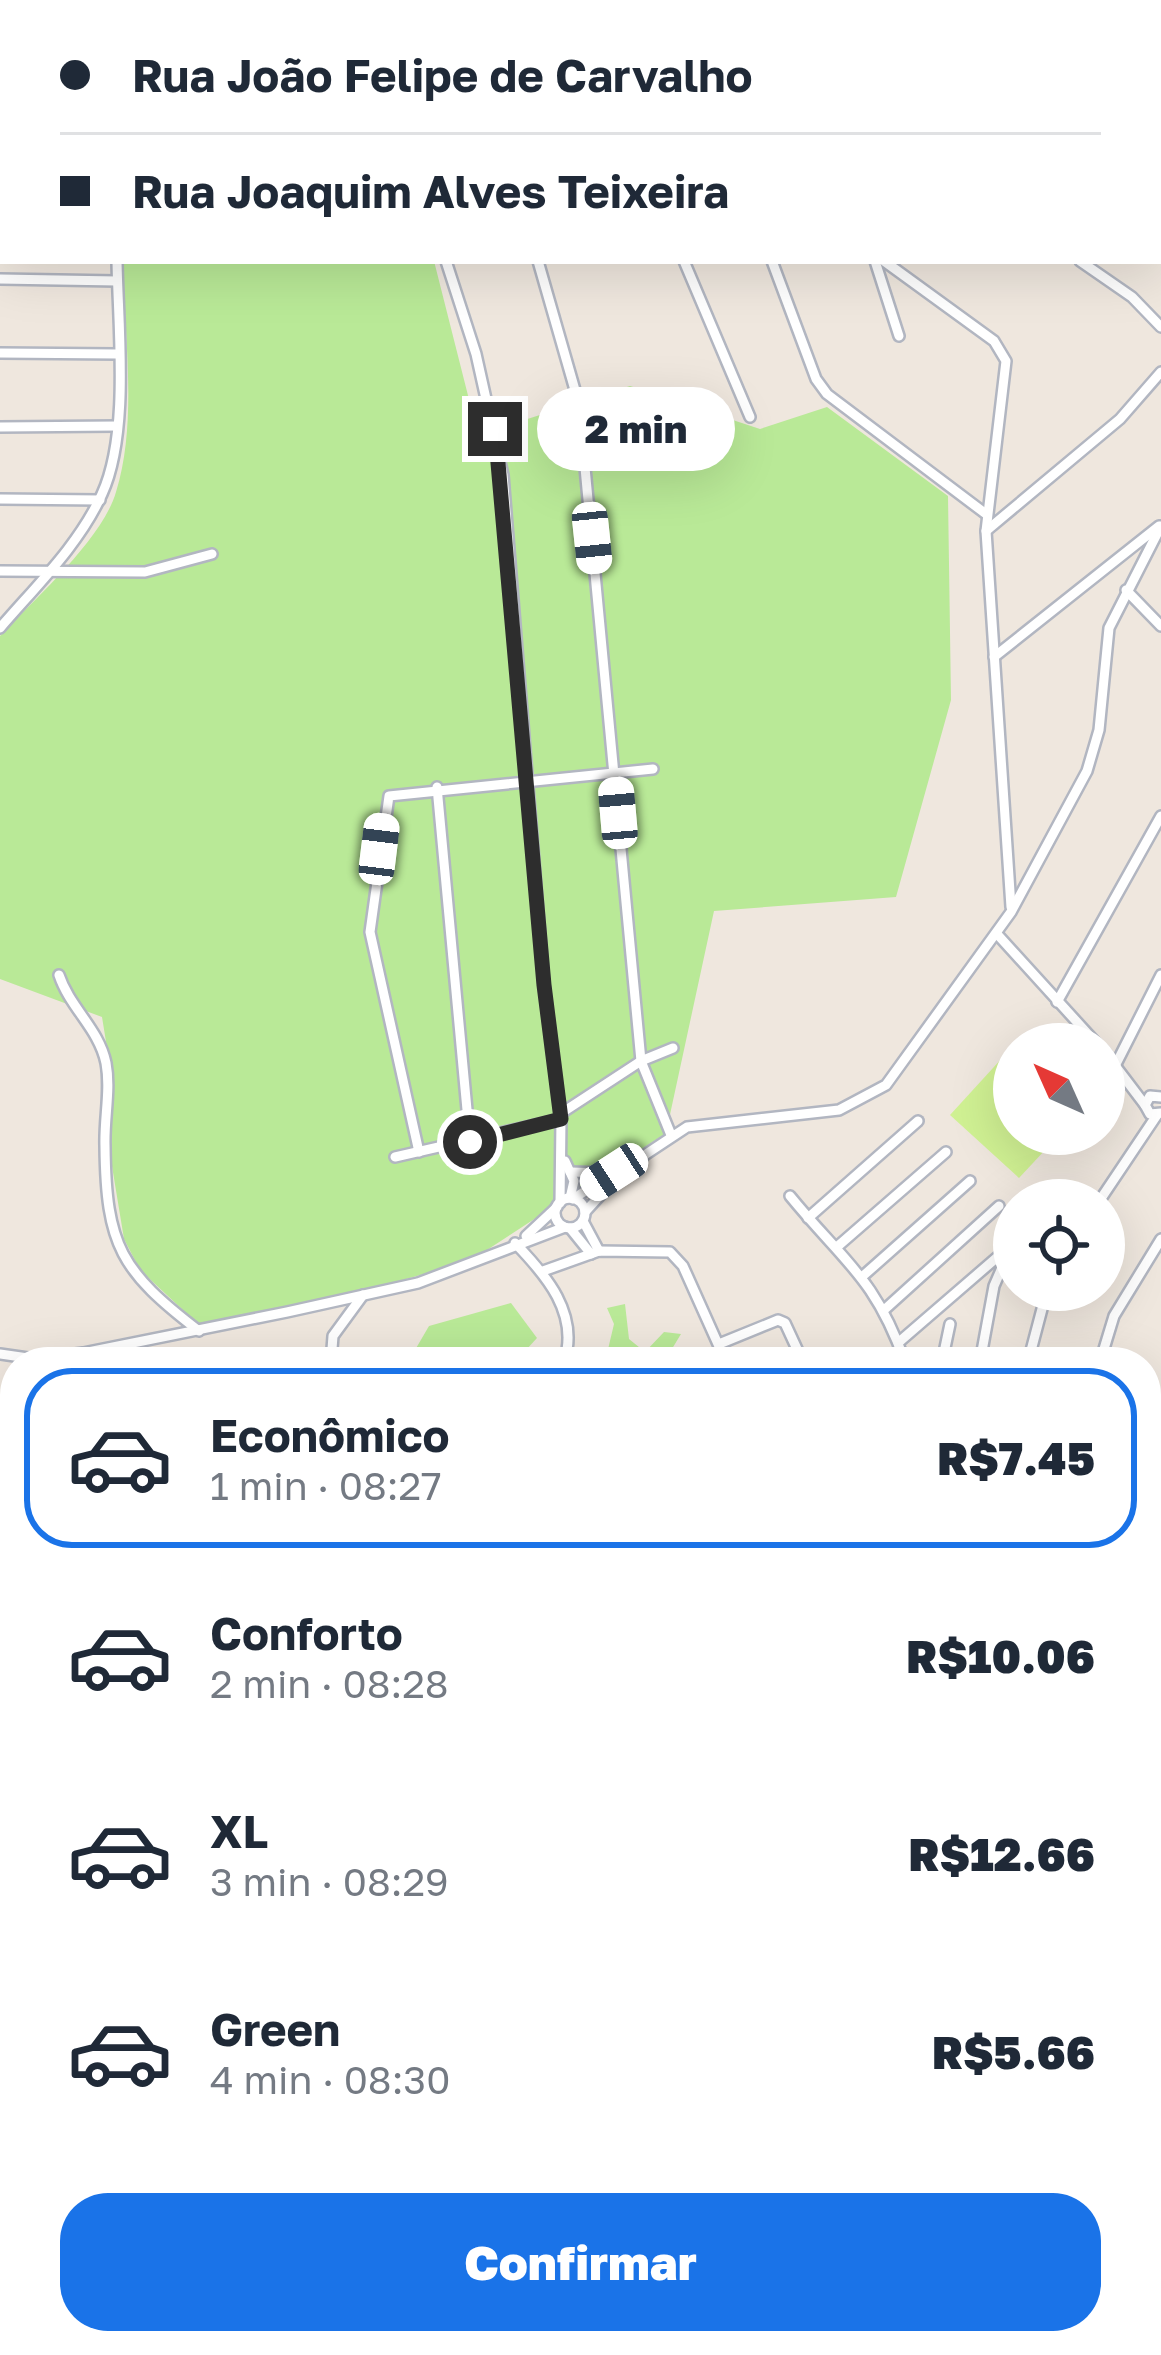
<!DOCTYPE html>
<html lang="pt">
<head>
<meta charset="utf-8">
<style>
	:root { --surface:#fff; --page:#f2f2f3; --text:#1f2937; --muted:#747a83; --line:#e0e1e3; --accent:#1a73e8 }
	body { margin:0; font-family:"Golos Text",sans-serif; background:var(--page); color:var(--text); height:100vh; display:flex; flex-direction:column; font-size:45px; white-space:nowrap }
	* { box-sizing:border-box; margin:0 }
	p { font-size:39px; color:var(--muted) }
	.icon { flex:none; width:66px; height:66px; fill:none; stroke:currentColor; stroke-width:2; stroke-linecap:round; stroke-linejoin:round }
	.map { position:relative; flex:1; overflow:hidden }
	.details { position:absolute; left:0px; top:1347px; width:1161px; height:1008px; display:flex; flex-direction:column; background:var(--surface); border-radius:48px 48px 0 0; box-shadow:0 12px 48px #0002 }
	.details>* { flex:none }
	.banner { position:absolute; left:0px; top:0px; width:1161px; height:264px; box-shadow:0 12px 48px #0002; display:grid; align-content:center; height:264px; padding:0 60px; background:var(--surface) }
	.needle { width:78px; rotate:315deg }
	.buttons { position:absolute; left:993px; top:1023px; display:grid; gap:24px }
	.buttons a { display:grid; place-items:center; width:132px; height:132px; border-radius:50%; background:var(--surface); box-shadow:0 12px 48px #0002; font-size:60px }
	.end { position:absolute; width:54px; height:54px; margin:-27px; border:15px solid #2d2d2d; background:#fff; box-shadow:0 0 0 6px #fff }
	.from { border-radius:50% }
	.bubble { position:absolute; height:84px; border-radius:42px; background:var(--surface); box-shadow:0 12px 48px #0002; font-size:39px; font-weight:800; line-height:84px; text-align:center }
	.car { position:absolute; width:36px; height:72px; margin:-36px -18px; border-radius:15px; box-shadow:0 0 9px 3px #0007; background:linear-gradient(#fff 24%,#345 0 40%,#fff 0 76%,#345 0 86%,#fff 0) }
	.banner b { display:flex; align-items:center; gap:42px; height:114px; font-size:45px }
	.banner b+b { border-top:3px solid var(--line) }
	.banner i { width:30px; height:30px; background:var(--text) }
	ul { padding:21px 0 0; list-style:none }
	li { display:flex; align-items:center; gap:36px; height:180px; margin:0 24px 18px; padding:0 36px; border:6px solid transparent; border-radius:48px }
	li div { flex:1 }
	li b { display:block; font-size:45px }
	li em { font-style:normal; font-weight:800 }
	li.active { border-color:var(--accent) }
	li>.icon { width:108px; height:108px; stroke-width:1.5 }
	.cta { display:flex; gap:24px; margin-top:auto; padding:24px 60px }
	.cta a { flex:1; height:138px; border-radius:48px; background:var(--accent); color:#fff; font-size:48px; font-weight:800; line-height:138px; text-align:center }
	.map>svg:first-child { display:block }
	.green { fill:#b9e997 }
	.pitch { fill:#d0f193 }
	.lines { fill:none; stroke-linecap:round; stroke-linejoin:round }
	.stream { stroke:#6bdcf8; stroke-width:3 }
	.minor-casing { stroke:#b2b6c1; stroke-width:14 }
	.minor { stroke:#fff; stroke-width:9 }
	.route { stroke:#2d2d2d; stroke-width:15 }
</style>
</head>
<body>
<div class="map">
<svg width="1161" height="2355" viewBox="0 0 1161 2355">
	<rect width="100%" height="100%" fill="#efe7de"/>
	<g class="green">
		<path d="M123,261H434L478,435L630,386L760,429L827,407L948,496L951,700L896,897L714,911L666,1133L470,1261L367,1290L199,1325L140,1270L124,1239L109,1148L114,1091L102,1017L0,979V636C34,599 102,540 116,492C138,422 124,334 123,261Z"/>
		<polygon points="511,1303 537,1338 515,1362 408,1362 429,1326"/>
		<polygon points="625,1304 629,1339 645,1352 664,1332 681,1334 664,1362 605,1362 614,1324 607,1308"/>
		<polygon points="1146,1569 1161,1570 1161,1734 1146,1731"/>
		<polygon points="1146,1878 1161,1881 1161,2355 0,2355 0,2010 15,2001 15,2340 1146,2340"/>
	</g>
	<polygon class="pitch" points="1014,1045 1014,1134 1060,1134 1019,1178 950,1115"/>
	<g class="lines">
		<g class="stream">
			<polyline points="1146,2098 1161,2097"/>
			<polyline points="1146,2227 1161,2233"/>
			<polyline points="185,2340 205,2355"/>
			<polyline points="460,2355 463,2340"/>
		</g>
		<g class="minor-casing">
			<g id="minor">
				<polyline points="312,0 313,3"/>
				<polyline points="364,0 371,3"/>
				<polyline points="665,0 666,3"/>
				<polyline points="744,0 745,3"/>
				<polyline points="1108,0 1112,3"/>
				<polyline points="911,3 911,0"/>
				<polyline points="966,3 966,0"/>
				<polyline points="1019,3 1019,0"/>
				<polyline points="1072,3 1073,0"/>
				<polyline points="1158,35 1161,37"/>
				<polyline points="0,60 3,60"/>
				<polyline points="1158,96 1161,98"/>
				<polyline points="0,134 3,134"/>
				<polyline points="1158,173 1161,168"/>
				<polyline points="0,205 3,205"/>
				<polyline points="446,261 476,354 503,475 544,985 561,1119 560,1203"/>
				<polyline points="538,261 579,404 641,1061 671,1135"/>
				<polyline points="684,261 750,417"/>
				<polyline points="772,261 816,379 827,394 986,514"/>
				<polyline points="875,261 899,336"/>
				<polyline points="884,261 994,341 1006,361 986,531 1011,907"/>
				<polyline points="1080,261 1132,297 1161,327"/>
				<polyline points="0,279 117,281"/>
				<polyline points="0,353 117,354"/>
				<polyline points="0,427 117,426"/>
				<polyline points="0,499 100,500"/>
				<polyline points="986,531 1120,419 1161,372"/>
				<polyline points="0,571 145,572 212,554"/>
				<polyline points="1126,590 1161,626"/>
				<path d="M0,628C36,586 79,545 102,494C130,433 118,328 117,261"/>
				<polyline points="994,657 1159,526"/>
				<polyline points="437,787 470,1142"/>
				<polyline points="997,934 1097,1044"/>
				<path d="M59,975C70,1008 99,1029 106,1063C111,1090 104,1118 105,1146C106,1246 121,1271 199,1331"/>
				<polyline points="1057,1002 1161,816"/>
				<polyline points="1104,1051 1145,1105"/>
				<polyline points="1116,1064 1161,975"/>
				<polyline points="1161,1097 1150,1096 1145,1105 1150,1114 1161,1113"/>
				<polyline points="560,1114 641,1061 673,1048"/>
				<polyline points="419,1152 370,932 389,796 653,769"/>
				<polyline points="395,1157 561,1119"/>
				<polyline points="565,1161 574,1181 570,1198"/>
				<polyline points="570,1172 608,1173"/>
				<path d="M790,1196C843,1261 875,1277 905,1362"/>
				<circle cx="570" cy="1213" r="15"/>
				<polyline points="573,1199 614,1172"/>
				<polyline points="1100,1200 1157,1115"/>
				<polyline points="585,1212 625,1168 687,1127 839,1110 886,1085 1011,912 1087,771 1099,730 1109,628 1161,526"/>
				<polyline points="808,1218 918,1121"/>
				<polyline points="583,1221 599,1251"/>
				<polyline points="570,1228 591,1254"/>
				<polyline points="526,1236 557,1207"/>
				<path d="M515,1243C546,1275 580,1314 564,1362"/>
				<polyline points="838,1246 946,1152"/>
				<polyline points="543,1271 599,1251 670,1252 683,1266 726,1362"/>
				<polyline points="864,1275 970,1181"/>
				<polyline points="884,1310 999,1206"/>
				<polyline points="899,1342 1009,1247"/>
				<polyline points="719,1344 778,1320 785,1323 803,1362"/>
				<polyline points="0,1354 35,1359 83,1353 287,1312 418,1283 565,1227"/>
				<polyline points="331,1362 333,1336 363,1295"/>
				<polyline points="942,1362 950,1324"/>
				<polyline points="980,1362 994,1286 1014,1240"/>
				<polyline points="1028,1362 1047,1290"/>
				<polyline points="1100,1362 1114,1316 1161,1239"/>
				<polyline points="1158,1420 1161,1404"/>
				<polyline points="1146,1491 1161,1494"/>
				<polyline points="1146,1563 1161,1566"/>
				<polyline points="1146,1742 1161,1746"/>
				<polyline points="1146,1824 1161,1827"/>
				<polyline points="0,1850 15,1854"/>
				<polyline points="0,1862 15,1867"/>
			</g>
		</g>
		<use href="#minor" class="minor"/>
	</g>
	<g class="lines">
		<polyline class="route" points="470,1142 561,1119 544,985 495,429"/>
	</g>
</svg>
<div class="buttons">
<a><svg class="needle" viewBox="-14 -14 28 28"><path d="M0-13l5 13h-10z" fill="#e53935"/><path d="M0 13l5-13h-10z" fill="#747a83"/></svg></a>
<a><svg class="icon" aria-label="locate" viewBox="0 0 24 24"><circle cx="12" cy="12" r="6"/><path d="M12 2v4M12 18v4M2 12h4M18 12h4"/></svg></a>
</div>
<i class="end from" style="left:470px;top:1142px"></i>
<i class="end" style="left:495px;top:429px"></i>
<div class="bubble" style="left:537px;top:387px;width:198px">2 min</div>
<i class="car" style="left:592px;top:538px;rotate:174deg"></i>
<i class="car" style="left:618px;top:813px;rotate:355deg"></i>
<i class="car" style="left:379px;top:849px;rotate:7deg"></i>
<i class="car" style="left:614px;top:1172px;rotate:237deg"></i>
<div class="banner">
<b><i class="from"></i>Rua João Felipe de Carvalho</b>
<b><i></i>Rua Joaquim Alves Teixeira</b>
</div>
<section class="details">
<ul>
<li class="active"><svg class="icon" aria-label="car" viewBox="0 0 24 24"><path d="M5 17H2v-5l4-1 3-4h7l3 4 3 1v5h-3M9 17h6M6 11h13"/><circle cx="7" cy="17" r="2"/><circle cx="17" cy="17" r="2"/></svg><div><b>Econômico</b><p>1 min · 08:27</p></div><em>R$7.45</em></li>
<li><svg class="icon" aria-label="car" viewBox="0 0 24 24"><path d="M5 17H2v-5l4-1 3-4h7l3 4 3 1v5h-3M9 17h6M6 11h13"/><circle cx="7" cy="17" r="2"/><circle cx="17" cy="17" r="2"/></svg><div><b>Conforto</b><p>2 min · 08:28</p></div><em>R$10.06</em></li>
<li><svg class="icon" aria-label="car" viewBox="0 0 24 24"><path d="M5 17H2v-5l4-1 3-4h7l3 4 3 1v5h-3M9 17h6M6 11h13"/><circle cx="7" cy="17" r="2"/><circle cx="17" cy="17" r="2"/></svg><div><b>XL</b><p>3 min · 08:29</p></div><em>R$12.66</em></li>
<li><svg class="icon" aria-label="car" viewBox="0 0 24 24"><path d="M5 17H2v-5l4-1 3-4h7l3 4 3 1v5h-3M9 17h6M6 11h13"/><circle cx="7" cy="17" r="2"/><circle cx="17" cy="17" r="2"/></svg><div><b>Green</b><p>4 min · 08:30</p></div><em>R$5.66</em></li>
</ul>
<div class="cta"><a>Confirmar</a></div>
</section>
</div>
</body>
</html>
